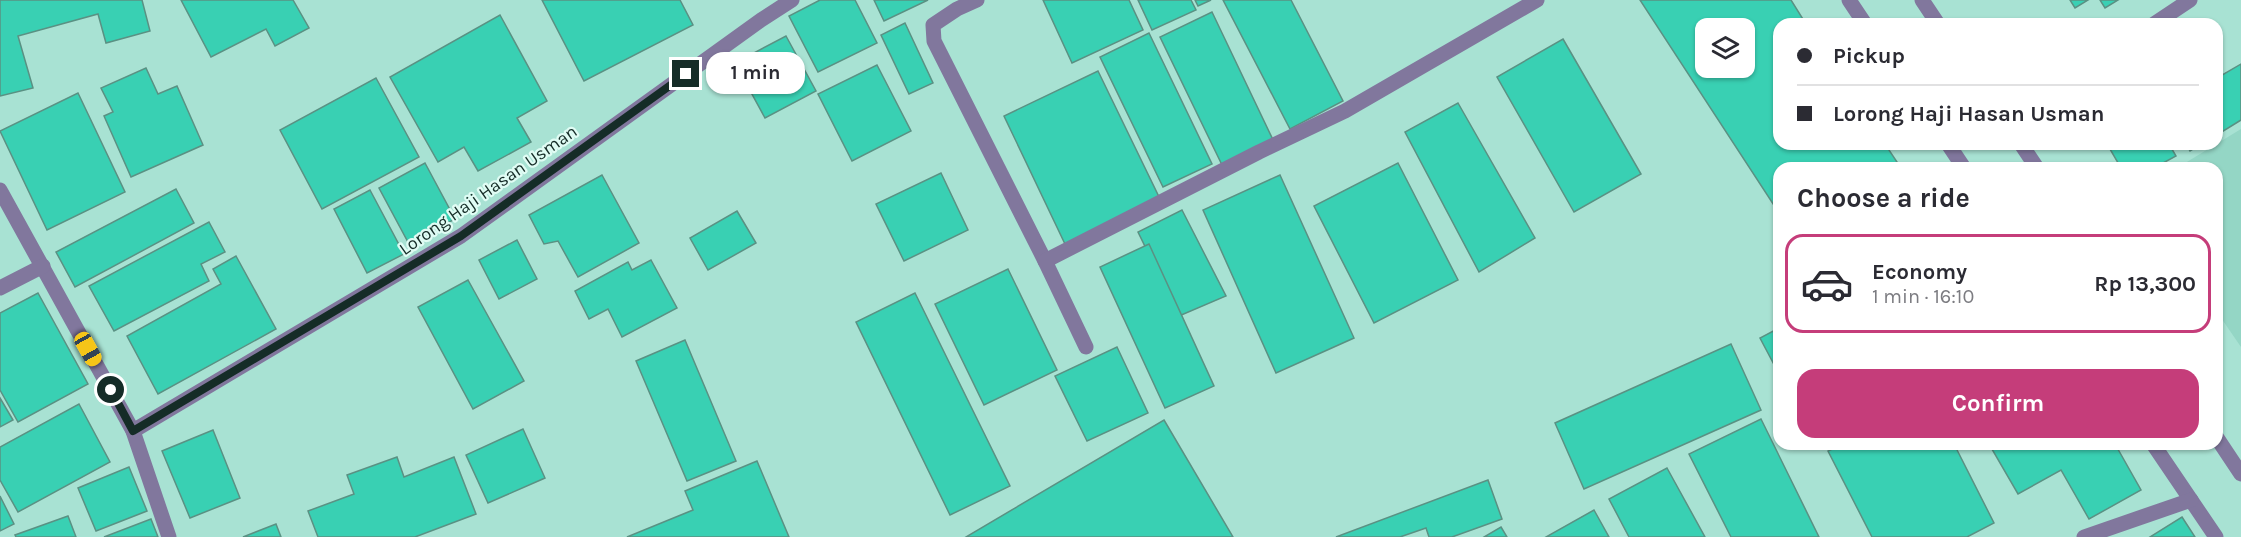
<!DOCTYPE html>
<html lang="en">
<head>
<meta charset="utf-8">
<style>
	:root { --surface:#fff; --page:#f7f7f7; --text:#2b2b33; --muted:#7c7c81; --line:#e1e1e2; --accent:#c53d7a }
	body { margin:0; font-family:Karla,sans-serif; background:var(--page); color:var(--text); height:100vh; display:flex; flex-direction:column; font-size:22px; white-space:nowrap }
	* { box-sizing:border-box; margin:0 }
	p { font-size:20px; color:var(--muted) }
	.icon { flex:none; width:33px; height:33px; fill:none; stroke:currentColor; stroke-width:2; stroke-linecap:round; stroke-linejoin:round }
	.map { position:relative; flex:1; overflow:hidden }
	.side { position:absolute; left:1773px; top:162px; width:450px; height:288px; display:flex; flex-direction:column; background:var(--surface); border-radius:18px; box-shadow:0 2px 4px #0004 }
	.side>* { flex:none }
	.banner { position:absolute; left:1773px; top:18px; width:450px; height:132px; border-radius:18px; box-shadow:0 2px 4px #0004; display:grid; align-content:center; height:132px; padding:0 24px; background:var(--surface) }
	.tools { position:absolute; left:1695px; top:18px; display:grid; gap:12px }
	.tools a { display:grid; place-items:center; width:60px; height:60px; border-radius:12px; background:var(--surface); box-shadow:0 2px 4px #0004; font-size:30px }
	.end { position:absolute; width:27px; height:27px; margin:-14px; border:8px solid #152c27; background:#fff; box-shadow:0 0 0 3px #fff }
	.from { border-radius:50% }
	.bubble { position:absolute; height:42px; border-radius:18px; background:var(--surface); box-shadow:0 2px 4px #0004; font-size:20px; font-weight:700; line-height:42px; text-align:center }
	.car { position:absolute; width:18px; height:36px; margin:-18px -9px; border-radius:8px; box-shadow:0 0 4px 2px #0007; background:linear-gradient(#f5c518 24%,#345 0 40%,#f5c518 0 76%,#345 0 86%,#f5c518 0) }
	.banner b { display:flex; align-items:center; gap:21px; height:57px; font-size:22px }
	.banner b+b { border-top:2px solid var(--line) }
	.banner i { width:15px; height:15px; background:var(--text) }
	ul { padding:0; list-style:none }
	li { display:flex; align-items:center; gap:18px; height:99px; margin:0 12px 9px; padding:0 12px; border:3px solid transparent; border-radius:18px }
	li div { flex:1 }
	li b { display:block; font-size:22px }
	li em { font-style:normal; font-weight:700 }
	li.on { border-color:var(--accent) }
	li>.icon { width:54px; height:54px; stroke-width:1.5 }
	h2 { padding:0 24px; font-size:27px; line-height:72px }
	.action { display:flex; gap:12px; margin-top:auto; padding:12px 24px }
	.action a { flex:1; height:69px; border-radius:18px; background:var(--accent); color:#fff; font-size:24px; font-weight:700; line-height:69px; text-align:center }
	.map>svg:first-child { display:block }
	.built { fill:#94d6c5 }
	.building { fill:#39d0b3; stroke:#5a9183; stroke-width:1.5; fill-rule:evenodd }
	.lines { fill:none; stroke-linecap:round; stroke-linejoin:round }
	.minor { stroke:#81779d; stroke-width:15 }
	.route { stroke:#152c27; stroke-width:8 }
	.labels { text-anchor:middle; stroke-width:4.5; stroke-linejoin:round; paint-order:stroke }
	.street-label { font-size:18px; fill:#152c27; stroke:#e0fcf4 }
</style>
</head>
<body>
<div class="map">
<svg width="2241" height="537" viewBox="0 0 2241 537">
	<rect width="100%" height="100%" fill="#a8e2d3"/>
	<polygon class="built" points="2241,129 2241,347 2217,312 2217,168 2177,168"/>
	<g class="building">
		<polygon points="0,0 142,0 150,31 106,43 98,14 18,36 33,88 0,96"/>
		<polygon points="181,0 293,0 309,28 275,46 266,29 211,57"/>
		<polygon points="542,0 680,0 693,25 584,81"/>
		<polygon points="820,0 855,0 877,43 818,72 789,16"/>
		<polygon points="874,0 928,0 884,21"/>
		<polygon points="1043,0 1129,0 1143,30 1072,63"/>
		<polygon points="1138,0 1191,0 1196,10 1152,30"/>
		<polygon points="1195,0 1211,0 1198,6"/>
		<polygon points="1223,0 1291,0 1343,101 1290,129"/>
		<path d="M1640,0H1791L1806,24H1779V144H1885L1901,168H1779V213ZM1706,28H1744V68H1706Z"/>
		<polygon points="2070,0 2088,0 2075,8"/>
		<polygon points="2100,0 2118,0 2105,8"/>
		<polygon points="1212,12 1274,142 1223,167 1160,37"/>
		<polygon points="500,15 547,101 517,118 531,142 478,171 464,147 438,162 390,77"/>
		<polygon points="905,23 933,83 909,94 881,35"/>
		<polygon points="1149,33 1212,164 1163,187 1100,57"/>
		<polygon points="786,36 816,91 765,118 735,63"/>
		<polygon points="1563,39 1641,174 1574,212 1497,77"/>
		<polygon points="2241,64 2241,120 2217,135 2217,78"/>
		<polygon points="877,65 911,131 852,161 818,94"/>
		<polygon points="146,68 158,94 177,86 203,145 131,177 104,116 113,112 101,88"/>
		<polygon points="1098,71 1160,199 1065,244 1004,116"/>
		<polygon points="376,78 419,157 322,209 280,130"/>
		<polygon points="78,93 125,192 47,230 0,131"/>
		<polygon points="1458,103 1535,238 1479,272 1405,132"/>
		<polygon points="2107,144 2169,144 2176,156 2154,168 2121,168"/>
		<polygon points="2186,144 2201,144 2190,151"/>
		<polygon points="425,163 455,219 409,244 379,188"/>
		<polygon points="1398,163 1458,280 1374,323 1314,206"/>
		<polygon points="941,173 968,230 904,261 876,204"/>
		<polygon points="602,175 639,243 578,277 558,241 544,244 529,215"/>
		<polygon points="1280,175 1354,338 1276,373 1203,210"/>
		<polygon points="176,189 194,223 75,287 56,252"/>
		<polygon points="370,190 404,254 367,273 334,209"/>
		<polygon points="1182,210 1226,296 1179,316 1138,232"/>
		<polygon points="737,211 756,243 708,270 690,238"/>
		<polygon points="209,222 225,252 201,264 209,281 114,331 89,286"/>
		<polygon points="517,240 537,279 499,299 479,260"/>
		<polygon points="1149,244 1214,386 1165,408 1100,267"/>
		<polygon points="236,256 276,329 158,394 127,336 221,284 213,269"/>
		<polygon points="651,260 677,308 622,337 608,309 589,319 575,291 628,262 632,270"/>
		<polygon points="1008,269 1057,370 984,405 935,304"/>
		<polygon points="468,280 524,381 473,409 418,307"/>
		<polygon points="38,293 88,384 18,422 0,390 0,313"/>
		<polygon points="915,293 1010,486 950,515 856,322"/>
		<polygon points="1779,328 1779,374 1760,338"/>
		<polygon points="685,340 736,461 687,481 636,361"/>
		<polygon points="1731,344 1761,410 1584,489 1555,423"/>
		<polygon points="1117,347 1148,413 1087,441 1055,376"/>
		<polygon points="0,398 13,420 0,427"/>
		<polygon points="79,404 110,462 18,512 0,480 0,447"/>
		<polygon points="1761,419 1819,537 1731,537 1689,454"/>
		<polygon points="1164,420 1233,537 966,537"/>
		<polygon points="523,429 545,478 488,503 466,455"/>
		<polygon points="213,430 240,498 190,518 162,451"/>
		<polygon points="1843,444 1954,444 1994,523 1967,537 1872,537 1828,451"/>
		<polygon points="1989,444 2115,444 2141,490 2089,519 2061,470 2018,494"/>
		<polygon points="397,457 404,477 454,457 476,514 415,537 318,537 308,511 354,494 347,475"/>
		<polygon points="757,461 789,537 627,537 693,510 685,491"/>
		<polygon points="129,467 147,511 96,531 78,488"/>
		<polygon points="1667,468 1705,537 1629,537 1609,499"/>
		<polygon points="1488,480 1502,519 1452,537 1429,537 1426,528 1400,537 1336,537"/>
		<polygon points="0,496 14,524 0,531"/>
		<polygon points="1594,510 1609,537 1546,537"/>
		<polygon points="68,516 76,537 16,537 15,535"/>
		<polygon points="2182,517 2195,537 2150,537"/>
		<polygon points="151,519 158,537 104,537"/>
		<polygon points="276,524 281,537 243,537"/>
		<polygon points="1501,527 1507,537 1484,537"/>
	</g>
	<g class="lines">
		<g class="minor">
			<polyline points="977,0 957,9 933,25 934,41 1045,261"/>
			<polyline points="1849,0 1865,24"/>
			<polyline points="1922,0 1938,24"/>
			<polyline points="2154,24 2190,0"/>
			<polyline points="1948,144 1964,168"/>
			<polyline points="2021,144 2037,168"/>
			<polyline points="0,190 133,431 169,537"/>
			<polyline points="0,288 43,266"/>
			<polyline points="1086,347 1045,261 1259,152 1345,111 1537,0"/>
			<polyline points="133,431 461,236 761,20 792,0"/>
			<polyline points="2217,438 2241,474"/>
			<polyline points="2153,444 2216,537"/>
			<polyline points="2084,537 2191,500"/>
		</g>
	</g>
	<g class="lines">
		<polyline class="route" points="111,390 133,431 461,236 686,74"/>
	</g>
	<g class="labels">
		<g class="street-label">
			<text transform="translate(488 190) rotate(-35)" y="6">Lorong Haji Hasan Usman</text>
		</g>
	</g>
</svg>
<div class="tools">
<a><svg class="icon" aria-label="layers" viewBox="0 0 24 24"><path d="M12 4l9 5-9 5-9-5zM3 14l9 5 9-5"/></svg></a>
</div>
<i class="end from" style="left:111px;top:390px"></i>
<i class="end" style="left:686px;top:74px"></i>
<div class="bubble" style="left:706px;top:52px;width:99px">1 min</div>
<i class="car" style="left:88px;top:349px;rotate:151deg"></i>
<div class="banner">
<b><i class="from"></i>Pickup</b>
<b><i></i>Lorong Haji Hasan Usman</b>
</div>
<section class="side">
<h2>Choose a ride</h2>
<ul>
<li class="on"><svg class="icon" aria-label="car" viewBox="0 0 24 24"><path d="M5 17H2v-5l4-1 3-4h7l3 4 3 1v5h-3M9 17h6M6 11h13"/><circle cx="7" cy="17" r="2"/><circle cx="17" cy="17" r="2"/></svg><div><b>Economy</b><p>1 min · 16:10</p></div><em>Rp 13,300</em></li>
</ul>
<div class="action"><a>Confirm</a></div>
</section>
</div>
</body>
</html>
